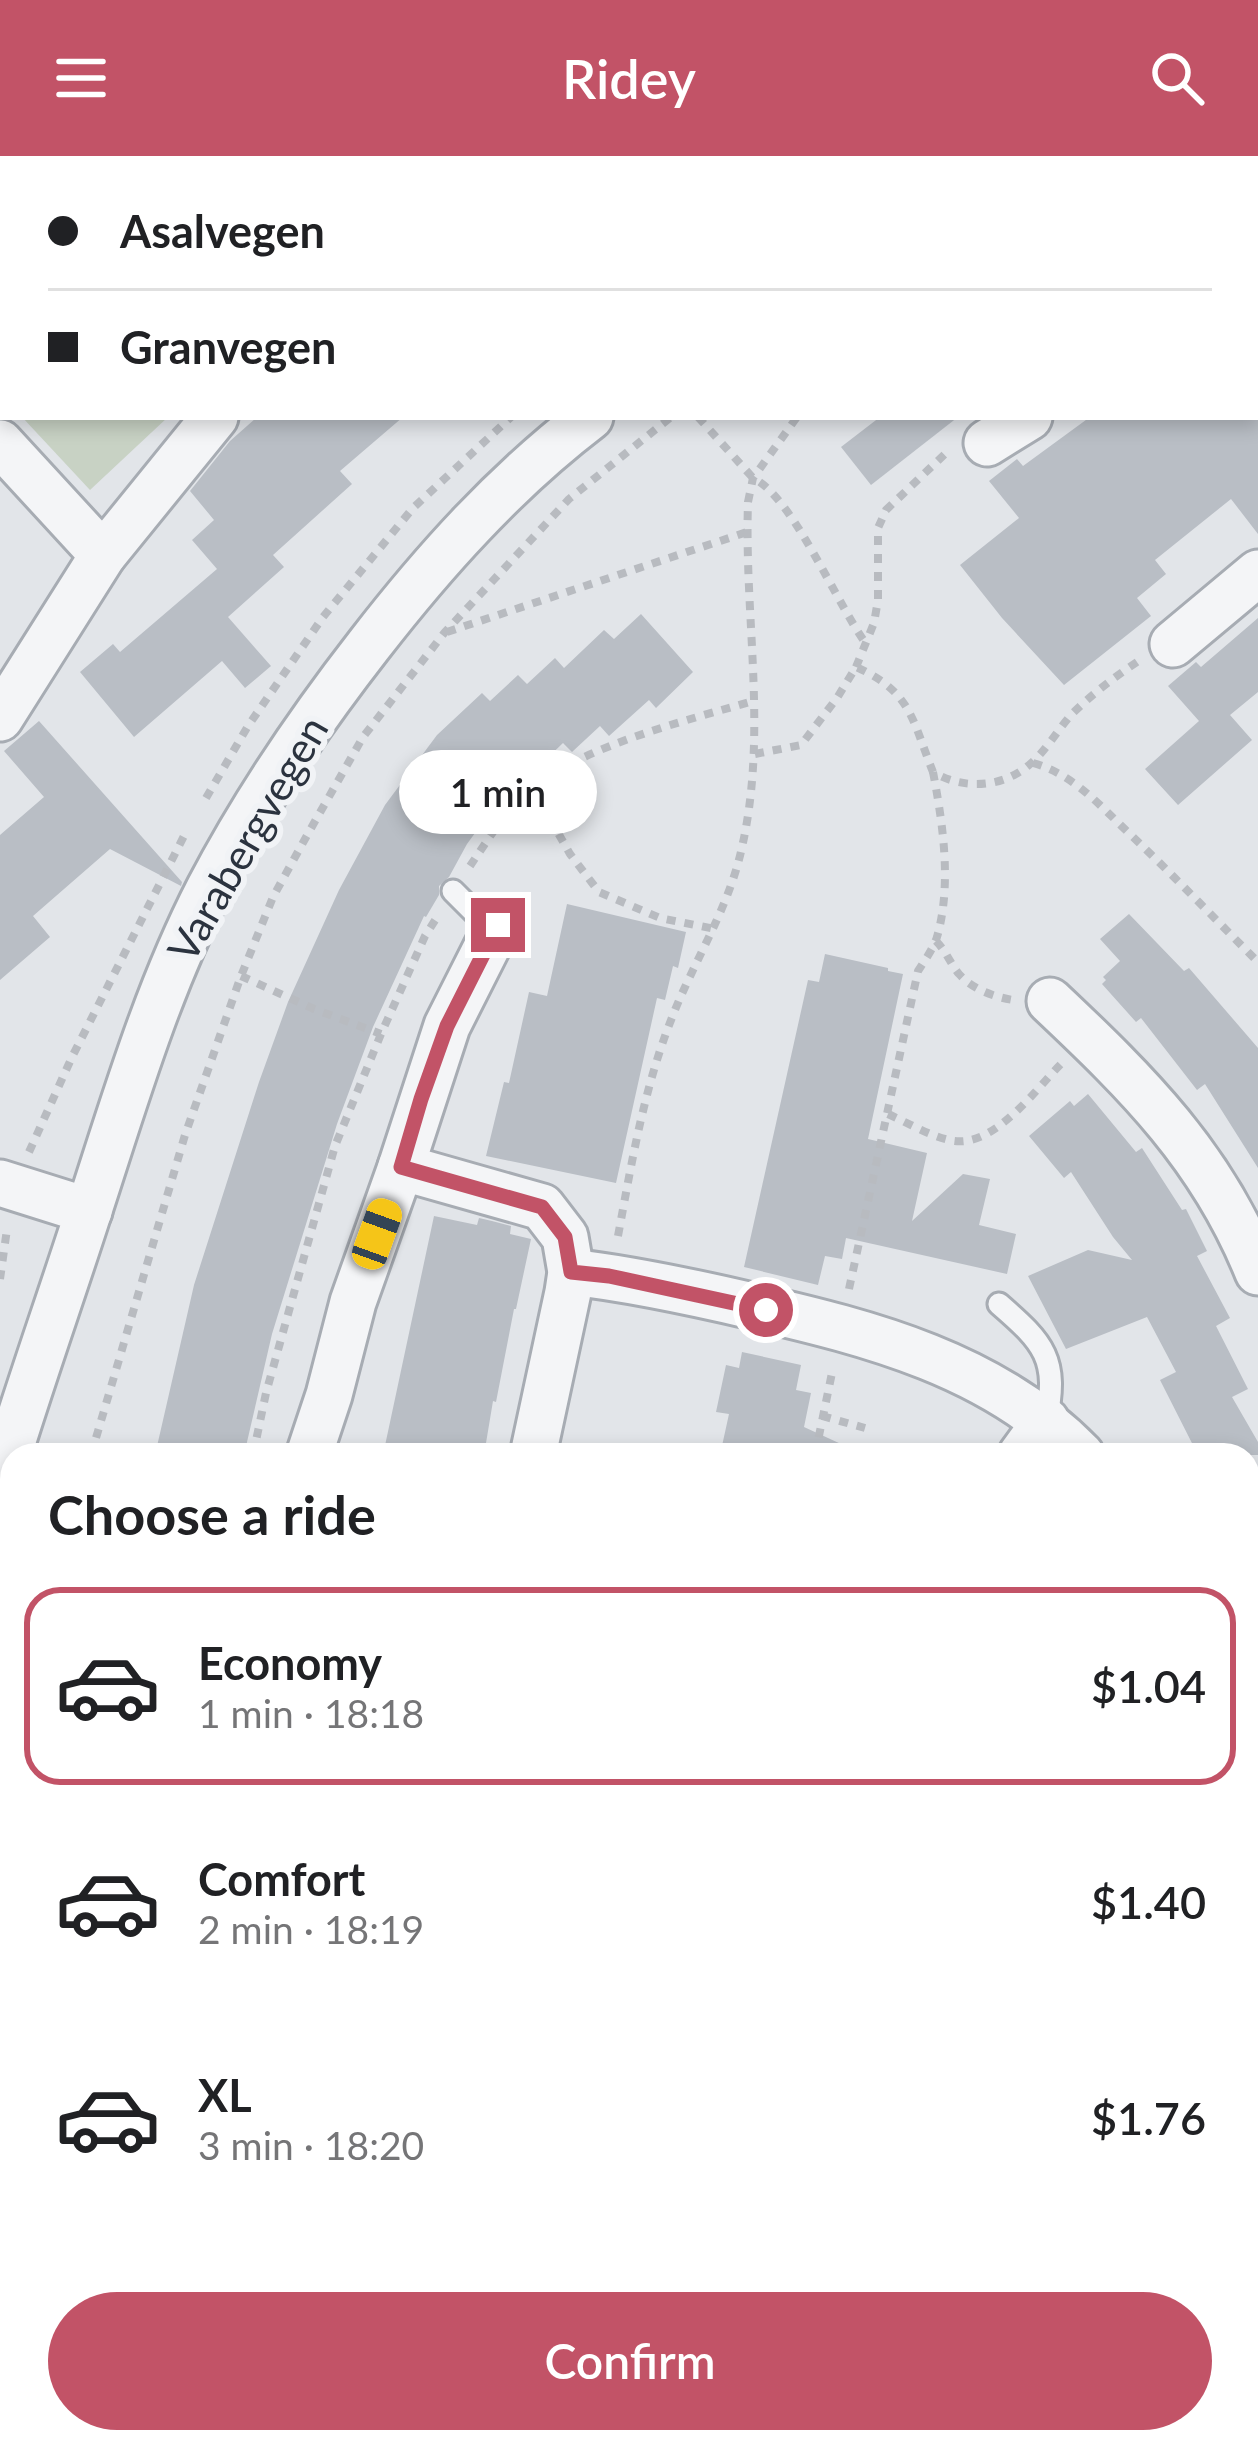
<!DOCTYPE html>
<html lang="en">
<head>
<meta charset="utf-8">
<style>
	:root { --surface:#fff; --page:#f6f6f6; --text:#202124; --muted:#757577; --line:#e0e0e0; --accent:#c25367 }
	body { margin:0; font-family:Lato,sans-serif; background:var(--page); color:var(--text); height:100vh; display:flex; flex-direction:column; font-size:45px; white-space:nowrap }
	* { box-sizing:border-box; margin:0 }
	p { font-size:39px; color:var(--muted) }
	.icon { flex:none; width:66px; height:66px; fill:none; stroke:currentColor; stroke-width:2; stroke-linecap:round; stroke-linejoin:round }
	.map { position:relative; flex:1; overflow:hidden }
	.panel { position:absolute; left:0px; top:1287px; width:1260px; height:1011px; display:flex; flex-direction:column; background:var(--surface); border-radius:36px 36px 0 0; box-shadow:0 6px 18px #0003 }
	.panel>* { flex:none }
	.banner { position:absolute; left:0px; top:0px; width:1260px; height:264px; box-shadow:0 6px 18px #0003; display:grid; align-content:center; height:264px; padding:0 48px; background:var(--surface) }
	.end { position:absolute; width:54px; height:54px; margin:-27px; border:15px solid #c25367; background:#fff; box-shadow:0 0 0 6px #fff }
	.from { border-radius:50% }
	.bubble { position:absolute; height:84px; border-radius:42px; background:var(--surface); box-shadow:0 6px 18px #0003; font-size:39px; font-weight:600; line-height:84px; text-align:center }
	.car { position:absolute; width:36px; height:72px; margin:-36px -18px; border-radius:15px; box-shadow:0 0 9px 3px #0007; background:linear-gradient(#f5c518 24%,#345 0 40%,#f5c518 0 76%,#345 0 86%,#f5c518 0) }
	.banner b { display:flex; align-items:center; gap:42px; height:114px; font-size:45px }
	.banner b+b { border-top:3px solid var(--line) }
	.banner i { width:30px; height:30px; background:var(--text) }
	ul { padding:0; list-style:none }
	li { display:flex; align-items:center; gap:36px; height:198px; margin:0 24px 18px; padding:0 24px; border:6px solid transparent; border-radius:36px }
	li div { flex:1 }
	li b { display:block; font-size:45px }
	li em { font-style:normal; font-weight:600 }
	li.on { border-color:var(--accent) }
	li>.icon { width:108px; height:108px; stroke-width:1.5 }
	h2 { padding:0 48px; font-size:54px; line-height:144px }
	.cta { display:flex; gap:24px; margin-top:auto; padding:24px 48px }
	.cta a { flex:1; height:138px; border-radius:72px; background:var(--accent); color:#fff; font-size:48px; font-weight:600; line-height:138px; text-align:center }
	header { display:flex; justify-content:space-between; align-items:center; height:156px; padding:0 48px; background:var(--accent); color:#fff; font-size:54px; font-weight:600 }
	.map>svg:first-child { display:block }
	.green { fill:#c8d2c4 }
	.building { fill:#b9bec5 }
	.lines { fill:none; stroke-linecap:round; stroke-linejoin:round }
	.lane-casing { stroke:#a7acb3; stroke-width:27 }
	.street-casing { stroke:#a7acb3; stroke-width:51 }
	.path { stroke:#b8bbc0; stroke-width:8; stroke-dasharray:9 9; stroke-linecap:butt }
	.lane { stroke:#f4f5f7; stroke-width:21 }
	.street { stroke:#f4f5f7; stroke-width:45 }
	.route { stroke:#c25367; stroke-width:15 }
	.labels { text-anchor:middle; stroke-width:12; stroke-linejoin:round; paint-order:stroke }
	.street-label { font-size:42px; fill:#2b333f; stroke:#f1f3f6 }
</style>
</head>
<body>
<header><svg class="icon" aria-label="menu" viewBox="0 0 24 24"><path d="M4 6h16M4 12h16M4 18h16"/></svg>Ridey<svg class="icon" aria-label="search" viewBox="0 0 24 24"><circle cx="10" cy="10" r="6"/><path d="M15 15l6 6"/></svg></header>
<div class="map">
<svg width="1258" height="2297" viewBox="0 0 1258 2297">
	<rect width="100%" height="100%" fill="#e2e5e9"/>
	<polygon class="green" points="22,261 168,261 90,334"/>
	<g class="building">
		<polygon points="257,261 403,261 340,315 352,328 273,399 284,411 228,461 271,510 245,532 222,505 134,581 80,516 113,488 120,496 217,413 192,384 214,364 190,335 230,285"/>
		<polygon points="880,261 958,261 871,329 841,291"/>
		<polygon points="1090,261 1258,261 1258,378 1231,343 1155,404 1166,418 1137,442 1151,460 1064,529 1002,462 960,409 1019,362 989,325 1017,303 1023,310"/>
		<polygon points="641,458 693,516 656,552 649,544 609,580 600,570 572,596 563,587 535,614 527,606 467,688 449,721 439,730 439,739 426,761 424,760 373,871 337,968 272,1178 244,1299 155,1299 194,1129 259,926 288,846 339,734 385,649 437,579 482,537 490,545 518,519 527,528 555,502 564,512 604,474 614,483"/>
		<polygon points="1258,462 1258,536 1230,559 1252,584 1178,649 1145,613 1199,565 1168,530 1196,506 1201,511"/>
		<polygon points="39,565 182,726 181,730 110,693 33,760 50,781 0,824 0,679 44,641 4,595"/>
		<polygon points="567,748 686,776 678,812 673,810 665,844 657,842 616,1027 486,1000 504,926 509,927 529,836 547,840"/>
		<polygon points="1129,758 1184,815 1189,812 1258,892 1258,1012 1205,928 1197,934 1141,862 1136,866 1102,828 1106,824 1103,821 1120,805 1100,783"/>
		<polygon points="825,798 888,812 888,815 903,818 868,983 927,997 912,1065 963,1018 990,1023 979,1069 1016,1078 1007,1118 846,1082 842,1103 825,1100 818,1129 744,1111 808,824 819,826"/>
		<polygon points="1088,938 1136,996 1142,992 1182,1054 1186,1053 1207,1095 1197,1100 1230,1162 1216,1170 1248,1233 1232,1241 1258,1286 1258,1299 1198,1299 1160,1224 1176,1216 1147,1161 1066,1193 1028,1120 1088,1094 1132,1104 1113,1081 1071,1016 1064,1022 1029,980 1070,945 1074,950"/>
		<polygon points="434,1060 477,1069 479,1062 492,1065 511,1070 510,1078 531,1083 516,1153 514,1153 496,1246 493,1245 484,1299 383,1299"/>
		<polygon points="742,1196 801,1209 796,1234 811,1237 804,1271 865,1299 720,1299 729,1258 716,1256 726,1209 739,1212"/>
	</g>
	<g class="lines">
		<g class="lane-casing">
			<g id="lane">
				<polyline points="453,735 477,759 498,769"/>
				<path d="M999,1148C1044,1187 1059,1203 1046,1265"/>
			</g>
		</g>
		<g class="street-casing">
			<g id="street">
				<polyline points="580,0 583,3"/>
				<polyline points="1009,3 1014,0"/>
				<polyline points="1257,115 1258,115"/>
				<polyline points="0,287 103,399"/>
				<polyline points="987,287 1029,261"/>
				<polyline points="1173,488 1258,417"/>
				<polyline points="0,562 103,399 215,261"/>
				<path d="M1050,845C1138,928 1212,1001 1258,1116"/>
				<polyline points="401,1011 542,1051 565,1081 571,1116 568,1136 533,1299"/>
				<polyline points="0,1027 89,1055"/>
				<path d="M571,1116C632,1123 692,1136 752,1150C870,1177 994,1209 1081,1299"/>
				<polyline points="309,1299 329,1239 353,1146 401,1011 447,870 498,769"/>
				<polyline points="1021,1299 1046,1265"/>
				<path d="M0,1326C27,1236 59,1147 88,1057C124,947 156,836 209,733C254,647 309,566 369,489C434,405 505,326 590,261"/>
				<polyline points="1248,1499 1258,1509"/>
				<polyline points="1248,1750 1258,1757"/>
				<polyline points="1248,2010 1258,1993"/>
				<polyline points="0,2193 12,2195"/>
				<polyline points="146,2286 151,2297"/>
				<polyline points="373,2286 380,2297"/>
				<polyline points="611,2286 619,2297"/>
			</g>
		</g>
		<g class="path">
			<polyline points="471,0 473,3"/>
			<polyline points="876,3 883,0"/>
			<polyline points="1163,3 1172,0"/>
			<path d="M698,261L753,322C793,341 837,449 867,489"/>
			<polyline points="447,476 747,376"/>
			<polyline points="856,511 874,467 878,444 878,372 886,354 947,296"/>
			<path d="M755,598L801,589L837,542L856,511C912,536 912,564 933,616C963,634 1002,632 1029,609C1045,596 1057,575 1071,559C1091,539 1113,522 1137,506"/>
			<path d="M1033,607C1075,619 1100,650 1131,679C1174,720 1216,764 1258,806"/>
			<polyline points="532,631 570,698 599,736 660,762 715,773"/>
			<polyline points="206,642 248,570 323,461 413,352 511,261"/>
			<path d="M470,710C487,685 510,648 535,630C587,589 688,564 753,545"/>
			<path d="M936,785C946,795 950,807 959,818C972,833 994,841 1013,844"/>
			<polyline points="241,820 314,853 381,878"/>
			<path d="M888,958C908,967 928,979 949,984C992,995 1034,935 1061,908"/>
			<polyline points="29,996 72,901 186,676"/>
			<path d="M618,1080C632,1005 644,931 673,859C695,803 729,752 742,691C768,577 744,461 748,346L753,322L797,261"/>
			<polyline points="0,1123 7,1073"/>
			<path d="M849,1133L918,815C925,804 933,793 937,781C952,729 943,668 933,616"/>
			<polyline points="822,1260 865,1272"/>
			<polyline points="91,1299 185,979 241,820 273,741 310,674 363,581 445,476 569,343 671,261"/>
			<polyline points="253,1299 266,1237 335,990 381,878 425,780 439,758"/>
			<polyline points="815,1299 833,1212"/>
			<polyline points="0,1584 12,1541"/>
			<polyline points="1248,1624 1258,1611"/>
			<polyline points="0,1964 12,1963"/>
			<polyline points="1235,2286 1237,2295 1243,2297"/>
		</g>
		<use href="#lane" class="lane"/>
		<use href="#street" class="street"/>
	</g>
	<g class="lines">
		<polyline class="route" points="498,769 447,870 421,943 401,1011 542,1051 565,1081 571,1116 609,1120 766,1154"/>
	</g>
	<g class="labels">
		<g class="street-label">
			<text transform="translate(248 683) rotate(-60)" y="15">Varabergvegen</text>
		</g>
	</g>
</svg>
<i class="end from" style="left:766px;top:1154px"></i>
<i class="end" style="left:498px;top:769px"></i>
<div class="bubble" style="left:399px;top:594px;width:198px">1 min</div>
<i class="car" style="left:377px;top:1078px;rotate:20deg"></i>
<div class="banner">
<b><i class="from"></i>Asalvegen</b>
<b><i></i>Granvegen</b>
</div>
<section class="panel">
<h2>Choose a ride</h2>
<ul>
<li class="on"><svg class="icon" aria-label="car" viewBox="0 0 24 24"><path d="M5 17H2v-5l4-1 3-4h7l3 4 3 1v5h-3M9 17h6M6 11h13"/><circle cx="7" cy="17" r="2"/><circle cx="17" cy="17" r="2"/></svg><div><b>Economy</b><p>1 min · 18:18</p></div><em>$1.04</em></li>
<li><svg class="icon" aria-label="car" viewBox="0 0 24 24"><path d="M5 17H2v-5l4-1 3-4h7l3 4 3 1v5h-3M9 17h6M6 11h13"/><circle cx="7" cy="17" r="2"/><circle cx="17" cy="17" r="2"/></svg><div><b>Comfort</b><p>2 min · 18:19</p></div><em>$1.40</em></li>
<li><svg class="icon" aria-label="car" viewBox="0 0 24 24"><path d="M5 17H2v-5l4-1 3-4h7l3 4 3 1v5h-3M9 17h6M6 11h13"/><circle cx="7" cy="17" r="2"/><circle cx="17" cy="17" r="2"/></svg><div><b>XL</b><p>3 min · 18:20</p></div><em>$1.76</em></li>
</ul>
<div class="cta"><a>Confirm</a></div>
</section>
</div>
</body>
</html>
